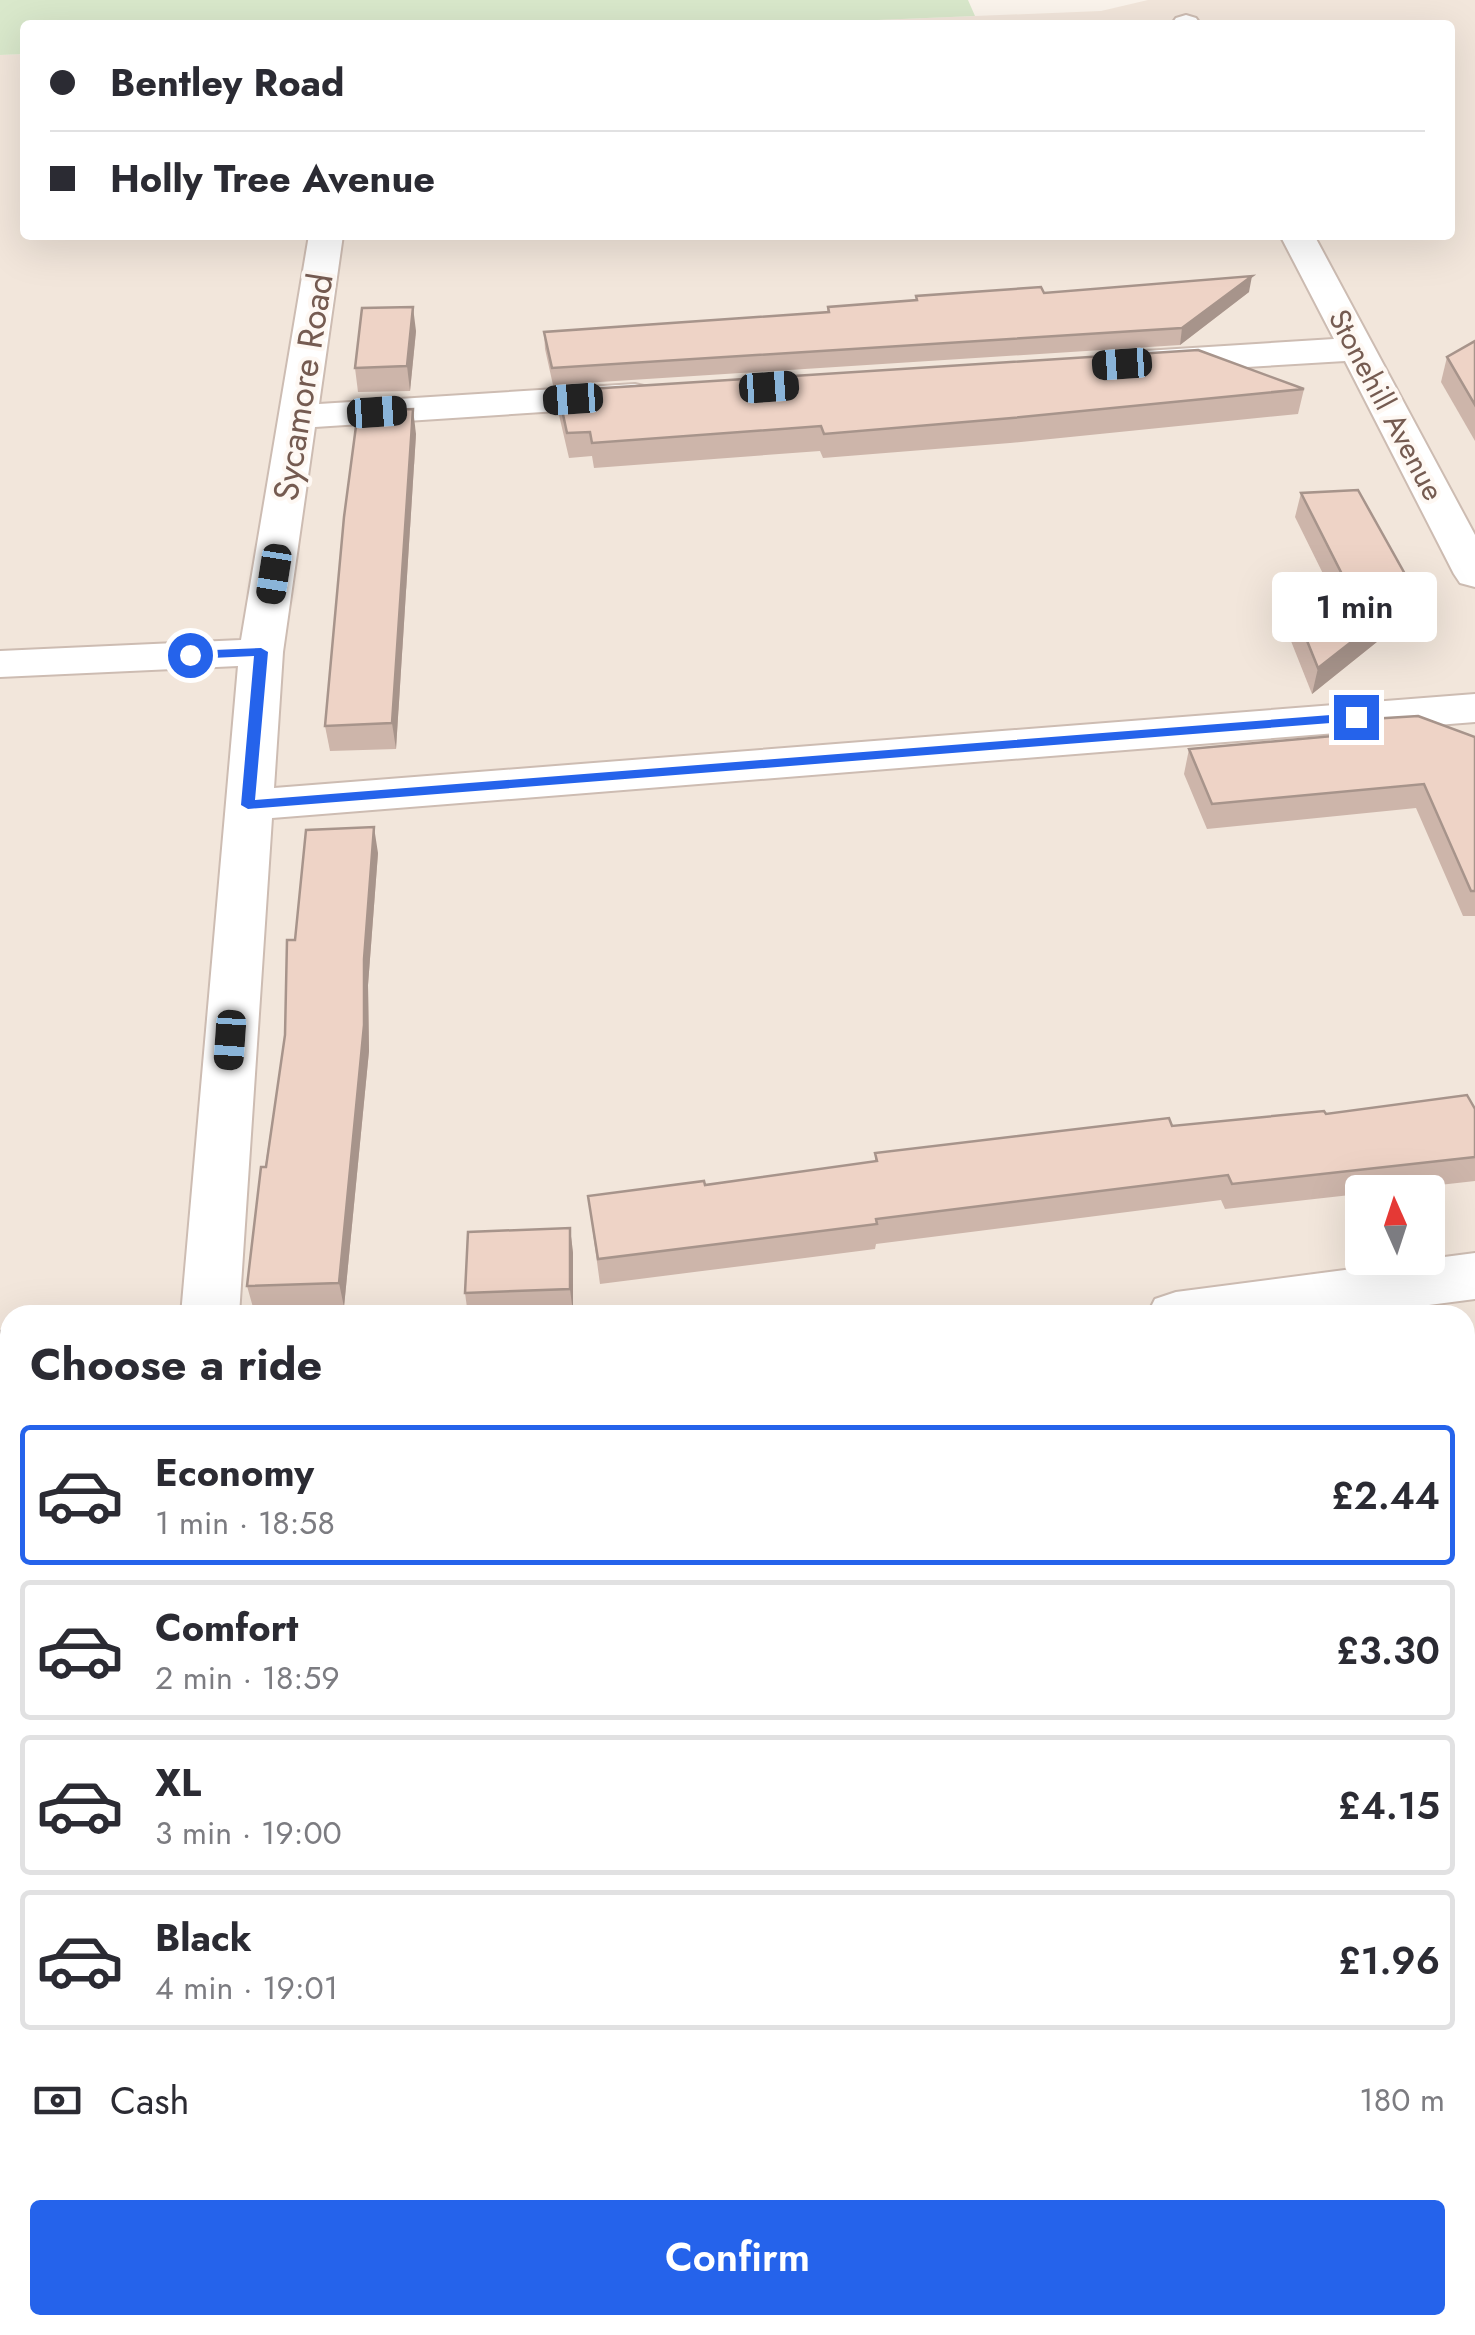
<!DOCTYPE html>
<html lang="en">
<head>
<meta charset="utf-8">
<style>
	:root { --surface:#fff; --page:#f2f2f3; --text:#2b2b33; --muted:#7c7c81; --line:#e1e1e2; --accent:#2563eb }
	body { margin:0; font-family:Jost,sans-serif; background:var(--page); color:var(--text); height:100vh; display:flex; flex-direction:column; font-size:38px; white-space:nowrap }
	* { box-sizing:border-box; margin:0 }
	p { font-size:32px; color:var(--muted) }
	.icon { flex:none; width:55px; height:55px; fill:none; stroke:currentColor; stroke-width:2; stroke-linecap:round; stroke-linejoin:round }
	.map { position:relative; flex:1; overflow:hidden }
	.side { position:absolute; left:0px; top:1305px; width:1475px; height:1030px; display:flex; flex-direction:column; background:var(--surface); border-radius:30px 30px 0 0; box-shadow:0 10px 40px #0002 }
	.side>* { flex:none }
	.hud { position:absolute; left:20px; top:20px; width:1435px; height:220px; border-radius:10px; box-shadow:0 10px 40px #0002; display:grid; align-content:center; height:220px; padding:0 30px; background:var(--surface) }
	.needle { width:65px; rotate:357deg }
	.tools { position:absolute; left:1345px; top:1175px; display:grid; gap:20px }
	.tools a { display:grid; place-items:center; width:100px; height:100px; border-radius:10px; background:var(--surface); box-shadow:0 10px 40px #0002; font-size:50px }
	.end { position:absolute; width:45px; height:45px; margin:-22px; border:12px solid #2563eb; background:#fff; box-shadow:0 0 0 5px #fff }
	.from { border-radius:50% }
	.bubble { position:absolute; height:70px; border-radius:10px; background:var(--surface); box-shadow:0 10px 40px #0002; font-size:32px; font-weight:600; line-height:70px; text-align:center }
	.car { position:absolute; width:30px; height:60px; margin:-30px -15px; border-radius:12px; box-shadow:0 0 8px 2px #0007; background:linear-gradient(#222 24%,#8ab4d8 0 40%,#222 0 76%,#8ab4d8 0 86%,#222 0) }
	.hud b { display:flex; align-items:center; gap:35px; height:95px; font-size:38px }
	.hud b+b { border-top:2px solid var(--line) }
	.hud i { width:25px; height:25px; background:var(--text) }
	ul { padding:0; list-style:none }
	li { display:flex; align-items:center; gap:30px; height:140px; margin:0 20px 15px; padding:0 10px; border:5px solid var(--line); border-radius:10px }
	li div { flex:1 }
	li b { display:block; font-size:38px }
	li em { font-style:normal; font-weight:600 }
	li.active { border-color:var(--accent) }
	li>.icon { width:90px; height:90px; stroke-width:1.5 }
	h2 { padding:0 30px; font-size:45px; line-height:120px }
	.pay { display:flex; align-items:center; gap:25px; height:110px; padding:0 30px; font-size:38px }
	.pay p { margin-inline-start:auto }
	.cta { display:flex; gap:20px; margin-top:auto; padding:20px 30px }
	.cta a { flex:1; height:115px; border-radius:10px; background:var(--accent); color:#fff; font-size:40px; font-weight:600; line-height:115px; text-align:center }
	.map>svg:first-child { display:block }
	.residential { fill:#f2e6db; fill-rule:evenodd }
	.green { fill:#d9e8cb }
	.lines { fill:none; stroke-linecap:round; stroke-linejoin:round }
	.street-casing { stroke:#cdbcb2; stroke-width:4 }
	.street { fill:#fff; fill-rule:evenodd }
	.wall { fill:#cdb5aa }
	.shaded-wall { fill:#a7948b }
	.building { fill:#eed3c6; stroke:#a7948b; stroke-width:2.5 }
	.route { fill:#2563eb }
	.labels { text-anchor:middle; stroke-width:8; stroke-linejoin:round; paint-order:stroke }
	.far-street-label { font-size:30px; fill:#755b51; stroke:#fef8f3 }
	.street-label { font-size:35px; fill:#755b51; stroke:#fef8f3 }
</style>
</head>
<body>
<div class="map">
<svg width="1475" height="2335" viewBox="0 0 1475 2335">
	<rect width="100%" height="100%" fill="#fbf4ec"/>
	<path class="residential" d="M1148,0H1475V2335H0V55L25,54V235H1450V25H756L1101,11ZM1362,1192H1428V1258H1362ZM10,1315H1465V2325H10Z"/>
	<polygon class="green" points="0,0 968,0 975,16 756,25 25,25 25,54 0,55"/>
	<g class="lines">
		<g class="street-casing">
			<g id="street">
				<polygon points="1186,15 1196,18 1201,25 1171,25 1176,18"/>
				<polygon points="309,235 343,235 319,404 635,384 648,387 654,395 648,403 635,406 315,427 283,652 274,788 1475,694 1475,722 272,818 239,1315 181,1315 238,666 0,677 0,651 241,640"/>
				<polygon points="1280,235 1314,235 1475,535 1475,587 1460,583 1454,574 1345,361 1145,373 1132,370 1126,362 1132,354 1145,351 1334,339"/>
				<polygon points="1475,1253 1475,1299 1352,1315 1147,1315 1155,1299 1176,1292"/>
				<polygon points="1008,2325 1138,2325 1134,2335 1003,2335"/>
				<polygon points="1203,2325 1283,2325 1286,2335 1204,2335"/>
			</g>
		</g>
		<use href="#street" class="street"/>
	</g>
	<g class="wall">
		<polygon points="1249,292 1180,345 553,385 545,349 544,332 827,312 828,307 916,300 916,296 1044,293"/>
		<polygon points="416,331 410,391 358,392 355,368"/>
		<polygon points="1475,341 1475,441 1441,382 1447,357"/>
		<polygon points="1304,389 1298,414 1010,443 823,458 820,451 594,468 592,456 569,458 559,415 558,391"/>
		<polygon points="416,434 396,749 330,751 325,726"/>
		<polygon points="1301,493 1415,592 1408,617 1312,694 1285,626 1291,601 1335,598 1295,517"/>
		<polygon points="1339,721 1475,737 1475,916 1463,916 1416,808 1207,829 1184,774 1189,749 1335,736"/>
		<polygon points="378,853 368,985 369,1051 344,1307 254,1311 247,1286 285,1035 295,940"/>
		<polygon points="1475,1109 1475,1181 1225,1209 1221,1200 876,1244 875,1249 600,1284 588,1196 705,1185 875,1161 875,1153 1326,1114"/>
		<polygon points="570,1228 573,1253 573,1313 468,1315 465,1293"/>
		<polygon points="0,1331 10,1331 10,1450 8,1460 0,1460"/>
		<polygon points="1475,1339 1475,1434 1465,1436 1465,1341"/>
		<polygon points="10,1473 10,1681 0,1667 0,1479"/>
		<polygon points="10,2325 171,2325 120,2335 0,2335"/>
	</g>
	<g class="shaded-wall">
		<polygon points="1252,276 1249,292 1180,345 1182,328"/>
		<polygon points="413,307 416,331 410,391 407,366"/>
		<polygon points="413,409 416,434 396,749 392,723"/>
		<polygon points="1415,592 1408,617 1312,694 1318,668"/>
		<polygon points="374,827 378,853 368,985 369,1051 344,1307 339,1283"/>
		<polygon points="570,1228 573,1253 573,1313 570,1289"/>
		<polygon points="10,1379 10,1450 8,1460 0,1443 0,1422"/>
		<polygon points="10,1657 10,1679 2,1663"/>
	</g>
	<g class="building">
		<polygon points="1252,276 1182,328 552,368 544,332 829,312 828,307 917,300 916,296 1041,287 1044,293"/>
		<polygon points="413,307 407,366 355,368 362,308"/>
		<polygon points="1475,341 1475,405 1447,357"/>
		<polygon points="1198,350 1304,389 1012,418 824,434 821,426 592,443 590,432 567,433 558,391"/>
		<polygon points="413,409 392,723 325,726 344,517 358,411"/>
		<polygon points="1358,490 1415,592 1318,668 1291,601 1353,596 1301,493"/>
		<polygon points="1418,716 1475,737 1475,891 1471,891 1424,784 1212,804 1189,749 1345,735 1339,721"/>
		<polygon points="374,827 364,959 364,1025 339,1283 247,1286 261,1167 266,1167 285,1035 287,940 295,940 306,830"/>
		<polygon points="1467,1095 1475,1109 1475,1157 1232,1184 1228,1175 876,1219 877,1224 598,1259 588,1196 704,1181 705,1185 877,1161 875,1153 1169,1118 1172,1126 1324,1111 1326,1114"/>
		<polygon points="570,1228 570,1289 465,1293 468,1232"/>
		<polygon points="0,1331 10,1331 10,1379 0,1422"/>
		<polygon points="1475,1339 1475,1406 1465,1407 1465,1341"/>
		<polygon points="10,1473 10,1657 2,1663 0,1661 0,1479"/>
		<polygon points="10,2220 10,2325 88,2325 37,2335 0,2335 0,2222"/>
	</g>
	<polygon class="route" points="261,648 268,652 255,800 1356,713 1363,717 1356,721 248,809 241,805 254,656 190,659 183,655 190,651"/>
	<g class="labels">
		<g class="far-street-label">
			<text transform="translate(1386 405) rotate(62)" y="10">Stonehill Avenue</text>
		</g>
		<g class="street-label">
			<text transform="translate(303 387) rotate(-81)" y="12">Sycamore Road</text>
		</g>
	</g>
</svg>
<div class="tools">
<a><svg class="needle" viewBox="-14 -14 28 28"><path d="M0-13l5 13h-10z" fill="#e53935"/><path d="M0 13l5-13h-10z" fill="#7c7c81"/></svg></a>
</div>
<i class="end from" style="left:190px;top:655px"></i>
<i class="end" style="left:1356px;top:717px"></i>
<div class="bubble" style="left:1272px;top:572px;width:165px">1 min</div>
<i class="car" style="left:1122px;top:364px;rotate:266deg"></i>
<i class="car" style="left:769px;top:387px;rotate:86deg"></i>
<i class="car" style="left:573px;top:399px;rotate:266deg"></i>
<i class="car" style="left:377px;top:412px;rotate:86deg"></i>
<i class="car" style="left:274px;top:574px;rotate:189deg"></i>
<i class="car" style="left:230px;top:1040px;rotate:184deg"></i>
<div class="hud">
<b><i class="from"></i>Bentley Road</b>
<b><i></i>Holly Tree Avenue</b>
</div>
<section class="side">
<h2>Choose a ride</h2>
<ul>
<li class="active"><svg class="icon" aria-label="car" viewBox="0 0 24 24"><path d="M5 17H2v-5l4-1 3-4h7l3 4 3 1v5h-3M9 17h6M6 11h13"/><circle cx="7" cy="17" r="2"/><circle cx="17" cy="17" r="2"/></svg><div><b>Economy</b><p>1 min · 18:58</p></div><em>£2.44</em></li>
<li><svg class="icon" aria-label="car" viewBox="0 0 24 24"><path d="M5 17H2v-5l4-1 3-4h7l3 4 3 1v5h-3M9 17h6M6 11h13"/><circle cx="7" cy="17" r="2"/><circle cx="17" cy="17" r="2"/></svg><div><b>Comfort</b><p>2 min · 18:59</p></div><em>£3.30</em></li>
<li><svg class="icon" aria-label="car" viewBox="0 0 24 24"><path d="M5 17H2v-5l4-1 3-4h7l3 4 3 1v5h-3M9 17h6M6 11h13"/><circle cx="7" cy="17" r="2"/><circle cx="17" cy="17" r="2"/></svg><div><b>XL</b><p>3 min · 19:00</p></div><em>£4.15</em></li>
<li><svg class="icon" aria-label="car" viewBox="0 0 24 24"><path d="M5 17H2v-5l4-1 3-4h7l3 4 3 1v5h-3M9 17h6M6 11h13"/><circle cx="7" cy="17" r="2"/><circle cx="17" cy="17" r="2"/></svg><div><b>Black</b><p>4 min · 19:01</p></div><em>£1.96</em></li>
</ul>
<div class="pay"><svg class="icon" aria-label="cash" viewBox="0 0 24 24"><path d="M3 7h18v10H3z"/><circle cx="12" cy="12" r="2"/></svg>Cash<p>180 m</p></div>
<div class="cta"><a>Confirm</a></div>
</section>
</div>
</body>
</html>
